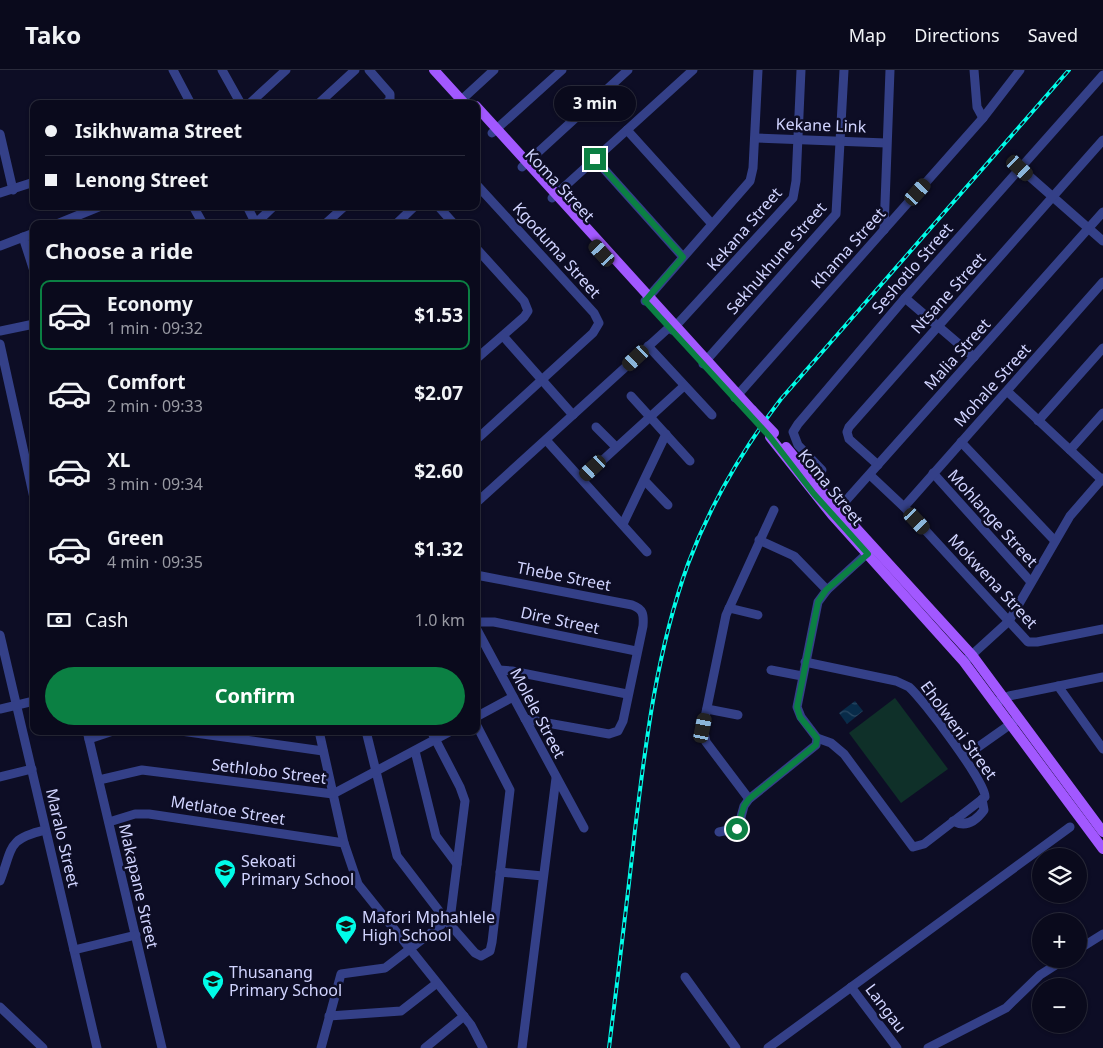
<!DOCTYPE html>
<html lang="en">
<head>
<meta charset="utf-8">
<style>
	:root { --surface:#0a0a1c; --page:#131325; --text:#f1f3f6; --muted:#999aa3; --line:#2a2b3b; --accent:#0b8043 }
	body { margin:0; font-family:"Noto Sans",sans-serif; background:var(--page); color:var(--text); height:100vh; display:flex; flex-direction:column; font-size:19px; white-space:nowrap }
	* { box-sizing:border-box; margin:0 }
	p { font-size:16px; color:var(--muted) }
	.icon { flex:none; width:28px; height:28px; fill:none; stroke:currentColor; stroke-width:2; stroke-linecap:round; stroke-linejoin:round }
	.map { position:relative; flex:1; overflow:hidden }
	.drawer { position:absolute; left:30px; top:150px; width:450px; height:515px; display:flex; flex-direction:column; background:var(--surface); border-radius:10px; box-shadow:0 1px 4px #0004,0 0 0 1px var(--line) }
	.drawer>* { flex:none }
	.hud { position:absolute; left:30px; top:30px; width:450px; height:110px; border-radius:10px; box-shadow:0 1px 4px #0004,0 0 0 1px var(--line); display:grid; align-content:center; height:110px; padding:0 15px; background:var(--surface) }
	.controls { position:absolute; left:1032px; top:778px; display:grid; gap:10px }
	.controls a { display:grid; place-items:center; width:55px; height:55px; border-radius:50%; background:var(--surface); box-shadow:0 1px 4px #0004,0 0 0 1px var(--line); font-size:25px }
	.end { position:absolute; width:22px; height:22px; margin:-11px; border:6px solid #0b8043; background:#fff; box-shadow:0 0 0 2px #fff }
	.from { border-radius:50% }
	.bubble { position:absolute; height:35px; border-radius:18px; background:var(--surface); box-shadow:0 1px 4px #0004,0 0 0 1px var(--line); font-size:16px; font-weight:700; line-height:35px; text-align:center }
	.car { position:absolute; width:15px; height:30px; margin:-15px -8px; border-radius:6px; box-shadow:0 0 4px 1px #0007; background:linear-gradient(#222 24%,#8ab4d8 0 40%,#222 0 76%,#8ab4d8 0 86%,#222 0) }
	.hud b { display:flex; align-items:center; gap:18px; height:48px; font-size:19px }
	.hud b+b { border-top:1px solid var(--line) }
	.hud i { width:12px; height:12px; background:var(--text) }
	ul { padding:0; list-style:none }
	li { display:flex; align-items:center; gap:15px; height:70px; margin:0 10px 8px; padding:0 5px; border:2px solid transparent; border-radius:10px }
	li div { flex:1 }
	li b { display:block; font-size:19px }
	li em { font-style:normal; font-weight:700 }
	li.on { border-color:var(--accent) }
	li>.icon { width:45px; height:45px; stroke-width:1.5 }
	h2 { padding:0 15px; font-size:22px; line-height:60px }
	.pay { display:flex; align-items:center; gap:12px; height:55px; padding:0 15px; font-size:19px }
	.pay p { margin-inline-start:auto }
	.cta { display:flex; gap:10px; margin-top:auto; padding:10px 15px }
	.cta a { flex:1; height:58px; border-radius:30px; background:var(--accent); color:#fff; font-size:20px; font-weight:700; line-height:58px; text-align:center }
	header { display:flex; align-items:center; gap:30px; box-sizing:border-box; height:70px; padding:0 25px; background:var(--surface); border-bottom:1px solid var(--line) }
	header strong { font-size:24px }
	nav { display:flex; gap:28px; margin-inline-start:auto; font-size:18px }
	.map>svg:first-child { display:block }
	.grass { fill:#0f3029 }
	.water { fill:url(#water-waves) }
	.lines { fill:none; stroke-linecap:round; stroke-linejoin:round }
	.minor { stroke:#344088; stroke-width:9 }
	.major { stroke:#a258ff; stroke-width:10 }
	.rail-casing { stroke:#00fce8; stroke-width:4 }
	.rail { stroke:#0d0d25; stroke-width:2; stroke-dasharray:5.5; stroke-linecap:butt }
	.major-bridge { stroke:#a258ff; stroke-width:10 }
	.route { stroke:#0b8043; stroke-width:6 }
	.labels { text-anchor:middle; stroke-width:5; stroke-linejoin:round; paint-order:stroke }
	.street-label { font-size:16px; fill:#d1d4ff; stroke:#0d0d25 }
	.poi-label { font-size:16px; fill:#d1d4ff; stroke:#0d0d25; text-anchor:start }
</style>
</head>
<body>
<header>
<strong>Tako</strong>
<nav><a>Map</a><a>Directions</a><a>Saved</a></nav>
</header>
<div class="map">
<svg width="1103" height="978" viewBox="0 0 1103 978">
	<defs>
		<pattern id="water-waves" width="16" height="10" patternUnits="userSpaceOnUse" patternTransform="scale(1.25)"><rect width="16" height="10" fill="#082b49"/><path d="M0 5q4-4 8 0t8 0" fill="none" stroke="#2b4964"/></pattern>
	</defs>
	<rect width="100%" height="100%" fill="#0d0d25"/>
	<polygon class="grass" points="895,628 948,699 901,733 849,663"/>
	<polygon class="water" points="855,631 863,641 847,654 839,643"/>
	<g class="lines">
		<g class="minor">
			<polyline points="173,0 191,34"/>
			<polyline points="222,0 241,34"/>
			<polyline points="369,0 390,24 390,30 385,34"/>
			<polyline points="974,0 977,37 983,48"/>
			<polyline points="249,34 286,0"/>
			<polyline points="318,34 355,0"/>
			<polyline points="457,34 494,0"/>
			<polyline points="627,60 712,154"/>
			<polyline points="492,63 562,0"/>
			<polyline points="0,64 13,120"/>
			<polyline points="755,68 886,73"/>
			<polyline points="595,89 683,187"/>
			<polyline points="522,97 628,0"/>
			<polyline points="1020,98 1103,171"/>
			<polyline points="476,114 594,243 599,253 593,263 476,370"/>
			<polyline points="0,123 31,113"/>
			<polyline points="552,128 693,0"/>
			<polyline points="193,136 203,154"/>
			<polyline points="247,136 256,154"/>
			<polyline points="438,136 454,154"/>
			<polyline points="57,154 101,136"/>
			<polyline points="255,154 274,136"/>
			<polyline points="325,154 345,136"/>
			<polyline points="396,154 415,136"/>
			<polyline points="884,160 890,0"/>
			<polyline points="23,167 34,201"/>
			<polyline points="0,176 34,163"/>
			<polyline points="476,178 524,231 528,241 524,247 476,289"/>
			<polyline points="905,228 974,287"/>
			<polyline points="645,231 750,111 753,98 758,0"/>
			<polyline points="672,260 793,128 796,111 801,0"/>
			<polyline points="0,261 34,254"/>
			<polyline points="503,266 573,345"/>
			<polyline points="0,274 34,428"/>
			<polyline points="648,276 712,345"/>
			<polyline points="703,294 836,144 844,0"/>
			<polyline points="1007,321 1103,411"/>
			<polyline points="631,326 690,391"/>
			<polyline points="735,328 983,48 1020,0"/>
			<polyline points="1038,351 1103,278"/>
			<polyline points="596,357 616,377"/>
			<polyline points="546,370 647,482"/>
			<polyline points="961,372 1055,471"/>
			<polyline points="1070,380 1103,343"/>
			<polyline points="878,395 849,369 847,362 849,357 1103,70"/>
			<polyline points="933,403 1031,512"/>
			<polyline points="870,405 904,437 1028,572 1037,572 1103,559"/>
			<polyline points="582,409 684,316"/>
			<polyline points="645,411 668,435"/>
			<polyline points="808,414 822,400 798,375 793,362 798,354 905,228 1103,5"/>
			<polyline points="476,433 674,253"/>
			<polyline points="904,437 1103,212"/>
			<polyline points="834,444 1103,142"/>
			<polyline points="623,454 666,364"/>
			<polyline points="759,470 794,486 827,520"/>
			<path d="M476,505L632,535C643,539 644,544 643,556L623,651L618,661L609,664L525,649"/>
			<polyline points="729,538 758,545"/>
			<polyline points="476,552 494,552 636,581"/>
			<polyline points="476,558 584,758"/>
			<polyline points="0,565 97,978"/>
			<path d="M805,592L896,611L909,617C922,628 987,714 985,727L924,774L913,777L844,684L831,673L817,668"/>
			<polyline points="964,592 1009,551 1070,446 1103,408"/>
			<polyline points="499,600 512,601 627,624"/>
			<polyline points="771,600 802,606"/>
			<polyline points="1058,616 1103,679"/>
			<polyline points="999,631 1009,626 1103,607"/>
			<polyline points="0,639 34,631"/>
			<polyline points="707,639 738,645"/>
			<polyline points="476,647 513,627"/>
			<polyline points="87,661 162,978"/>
			<polyline points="181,661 323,681"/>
			<polyline points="319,661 344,773 358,814 471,955 483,978"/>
			<polyline points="366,661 397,786 446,850 475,883 481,886 490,881 492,872 510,720 476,654"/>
			<polyline points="89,669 113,661"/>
			<polyline points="415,681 436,766 457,794"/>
			<polyline points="964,687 1015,651"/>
			<polyline points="0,707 32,699"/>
			<polyline points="99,710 142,700 333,724 451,661"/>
			<polyline points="749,729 706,672 703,657 726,545 774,440"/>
			<path d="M953,751C966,758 976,751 984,740L982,729"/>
			<polyline points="109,752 135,744 149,744 344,773"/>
			<polyline points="719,762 738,758 744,736 749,729 816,675 817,668 801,647 797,637 818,532 827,520 872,479"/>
			<polyline points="500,802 543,806"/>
			<path d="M0,811C13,777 7,769 45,760"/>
			<polyline points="1079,879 1103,864"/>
			<polyline points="74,880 136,865"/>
			<polyline points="685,907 736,978"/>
			<polyline points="851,917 897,978"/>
			<polyline points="0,937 43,978"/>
			<polyline points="329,946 401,941 437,913"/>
			<polyline points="321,978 341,904 385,898 441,855 451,842 465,731 460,717 431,661"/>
			<polyline points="425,978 464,946"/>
			<polyline points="522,978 556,708"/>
			<polyline points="768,978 1070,757"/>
			<polyline points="928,978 1006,938 1040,905 1065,889"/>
		</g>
		<g class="major">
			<polyline points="434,0 465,34"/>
			<polyline points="476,36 752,340"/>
			<polyline points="770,367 832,445 964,592 1103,779"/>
			<polyline points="786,377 825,424 972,585 1103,762"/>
		</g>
		<g class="rail-casing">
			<path id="rail" d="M609,978C618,905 627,833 635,760C646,669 657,580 688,494C710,435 743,379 781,329L1069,0"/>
		</g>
		<use href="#rail" class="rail"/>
		<polyline class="major-bridge" points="752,340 774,363"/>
	</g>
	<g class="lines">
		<polyline class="route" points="595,89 683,187 645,231 770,367 814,424 868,484 826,520 818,532 797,637 800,647 817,668 816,675 749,729 744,736 737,759"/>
	</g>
	<defs>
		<g id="school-pin" transform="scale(1.125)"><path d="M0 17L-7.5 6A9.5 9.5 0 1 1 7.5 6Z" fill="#00fce8" stroke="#0d0d25"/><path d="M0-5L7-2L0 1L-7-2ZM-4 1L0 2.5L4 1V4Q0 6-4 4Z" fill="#111"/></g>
	</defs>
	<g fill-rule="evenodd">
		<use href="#school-pin" x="225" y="800"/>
		<use href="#school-pin" x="346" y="856"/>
		<use href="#school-pin" x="213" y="911"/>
	</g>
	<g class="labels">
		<g class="street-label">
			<text transform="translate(821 55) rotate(2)" y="6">Kekane Link</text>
			<text transform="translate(560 115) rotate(47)" y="6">Koma Street</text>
			<text transform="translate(744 159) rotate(-49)" y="6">Kekana Street</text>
			<text transform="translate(848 178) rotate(-48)" y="6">Khama Street</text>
			<text transform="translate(557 180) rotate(48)" y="6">Kgoduma Street</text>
			<text transform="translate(776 188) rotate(-49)" y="6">Sekhukhune Street</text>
			<text transform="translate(912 198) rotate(-49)" y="6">Seshotlo Street</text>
			<text transform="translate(948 223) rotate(-48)" y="6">Ntsane Street</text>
			<text transform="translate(957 284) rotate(-48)" y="6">Malia Street</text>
			<text transform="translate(992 315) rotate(-48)" y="6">Mohale Street</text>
			<text transform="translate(831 417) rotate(51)" y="6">Koma Street</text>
			<text transform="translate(993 448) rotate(48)" y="6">Mohlange Street</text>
			<text transform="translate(564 506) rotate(11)" y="6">Thebe Street</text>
			<text transform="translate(993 511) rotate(47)" y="6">Mokwena Street</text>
			<text transform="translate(560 550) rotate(12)" y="6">Dire Street</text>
			<text transform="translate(538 643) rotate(62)" y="6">Molele Street</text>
			<text transform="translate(959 660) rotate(54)" y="6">Eholweni Street</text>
			<text transform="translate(269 701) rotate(7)" y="6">Sethlobo Street</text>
			<text transform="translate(228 740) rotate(9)" y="6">Metlatoe Street</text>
			<text transform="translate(63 768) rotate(77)" y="6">Maralo Street</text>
			<text transform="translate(139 816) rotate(77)" y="6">Makapane Street</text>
			<text transform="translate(886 938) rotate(53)" y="6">Langau</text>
		</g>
		<g class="poi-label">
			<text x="241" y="797">Sekoati<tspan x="241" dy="18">Primary School</tspan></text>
			<text x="362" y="853">Mafori Mphahlele<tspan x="362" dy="18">High School</tspan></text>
			<text x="229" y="908">Thusanang<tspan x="229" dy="18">Primary School</tspan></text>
		</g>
	</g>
</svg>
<div class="controls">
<a><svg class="icon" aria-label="layers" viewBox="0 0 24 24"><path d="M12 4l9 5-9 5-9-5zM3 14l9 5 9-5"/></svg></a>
<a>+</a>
<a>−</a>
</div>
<i class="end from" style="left:737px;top:759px"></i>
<i class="end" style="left:595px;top:89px"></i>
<div class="bubble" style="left:554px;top:16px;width:82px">3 min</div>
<i class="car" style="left:1020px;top:98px;rotate:133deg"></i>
<i class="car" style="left:918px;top:122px;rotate:42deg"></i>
<i class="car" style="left:602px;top:183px;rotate:318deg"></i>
<i class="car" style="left:636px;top:288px;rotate:227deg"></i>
<i class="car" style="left:593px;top:398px;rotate:227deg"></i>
<i class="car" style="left:917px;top:451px;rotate:137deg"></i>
<i class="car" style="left:703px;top:658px;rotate:11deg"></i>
<div class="hud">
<b><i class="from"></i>Isikhwama Street</b>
<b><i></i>Lenong Street</b>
</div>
<section class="drawer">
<h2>Choose a ride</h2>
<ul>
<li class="on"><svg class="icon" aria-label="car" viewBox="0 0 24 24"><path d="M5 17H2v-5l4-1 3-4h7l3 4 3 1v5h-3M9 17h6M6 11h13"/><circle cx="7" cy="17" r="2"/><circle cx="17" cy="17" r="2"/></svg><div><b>Economy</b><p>1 min · 09:32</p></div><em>$1.53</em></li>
<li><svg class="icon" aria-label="car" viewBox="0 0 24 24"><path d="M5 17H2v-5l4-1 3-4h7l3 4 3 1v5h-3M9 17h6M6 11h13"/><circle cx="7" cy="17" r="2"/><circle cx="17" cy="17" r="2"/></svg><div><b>Comfort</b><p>2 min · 09:33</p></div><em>$2.07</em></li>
<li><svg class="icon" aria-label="car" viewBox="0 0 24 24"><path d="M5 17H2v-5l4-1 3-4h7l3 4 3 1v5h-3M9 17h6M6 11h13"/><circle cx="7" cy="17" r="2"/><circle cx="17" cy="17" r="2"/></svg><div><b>XL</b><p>3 min · 09:34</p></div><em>$2.60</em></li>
<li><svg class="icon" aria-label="car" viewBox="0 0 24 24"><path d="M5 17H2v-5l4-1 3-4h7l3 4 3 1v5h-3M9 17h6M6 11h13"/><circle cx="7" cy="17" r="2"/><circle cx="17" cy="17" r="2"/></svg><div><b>Green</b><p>4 min · 09:35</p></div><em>$1.32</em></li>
</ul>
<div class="pay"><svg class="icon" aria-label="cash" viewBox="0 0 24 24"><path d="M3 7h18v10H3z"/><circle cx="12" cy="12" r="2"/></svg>Cash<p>1.0 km</p></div>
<div class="cta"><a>Confirm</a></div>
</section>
</div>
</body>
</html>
